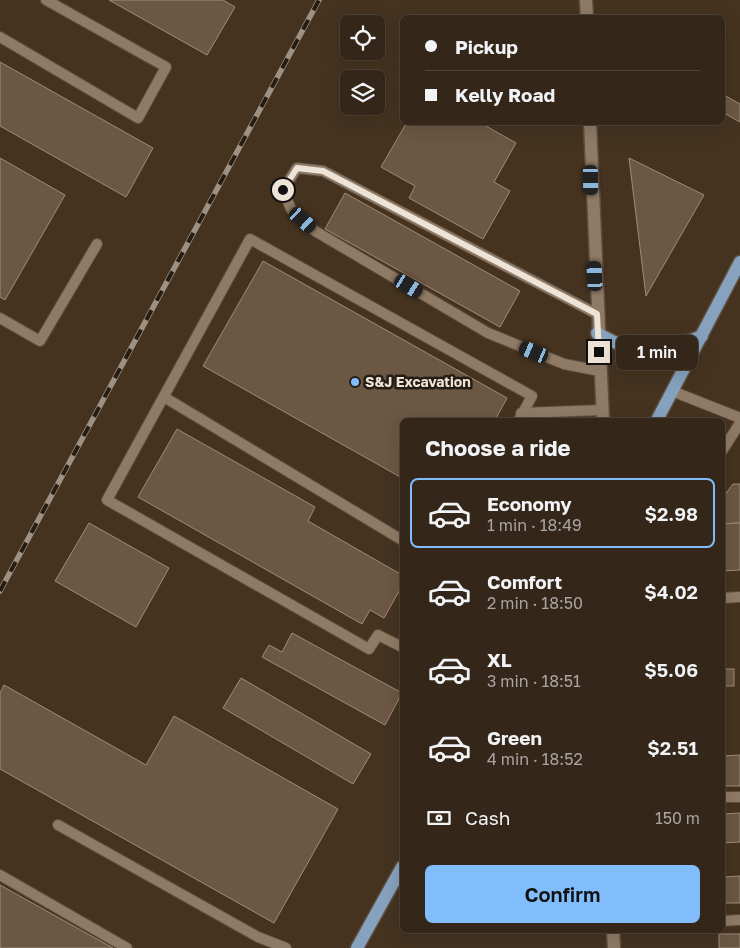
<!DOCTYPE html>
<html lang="en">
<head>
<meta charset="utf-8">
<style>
	:root { --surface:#342618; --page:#3c2e21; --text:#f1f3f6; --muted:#a9a5a2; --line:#4e4337; --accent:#80bdfa }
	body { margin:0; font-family:"Golos Text",sans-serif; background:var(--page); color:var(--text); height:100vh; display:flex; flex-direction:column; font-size:19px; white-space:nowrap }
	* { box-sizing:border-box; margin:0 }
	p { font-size:16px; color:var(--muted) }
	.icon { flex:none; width:28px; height:28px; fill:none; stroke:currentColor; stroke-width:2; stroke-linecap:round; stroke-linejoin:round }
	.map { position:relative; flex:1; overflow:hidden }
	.details { position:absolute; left:400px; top:418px; width:325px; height:515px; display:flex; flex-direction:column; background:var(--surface); border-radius:8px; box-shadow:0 5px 20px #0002,0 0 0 1px var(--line) }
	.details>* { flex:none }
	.guide { position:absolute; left:400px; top:15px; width:325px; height:110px; border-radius:8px; box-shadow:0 5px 20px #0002,0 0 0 1px var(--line); display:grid; align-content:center; height:110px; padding:0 25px; background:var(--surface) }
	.fabs { position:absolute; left:340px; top:15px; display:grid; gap:10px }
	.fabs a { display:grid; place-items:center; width:45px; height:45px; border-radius:8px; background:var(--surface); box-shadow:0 5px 20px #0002,0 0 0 1px var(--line); font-size:25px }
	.end { position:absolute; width:22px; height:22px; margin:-11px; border:6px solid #eee3d7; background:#111; box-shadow:0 0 0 2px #111 }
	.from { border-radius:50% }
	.bubble { position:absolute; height:35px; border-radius:8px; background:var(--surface); box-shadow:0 5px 20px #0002,0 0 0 1px var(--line); font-size:16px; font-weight:600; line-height:35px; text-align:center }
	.car { position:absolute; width:15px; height:30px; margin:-15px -8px; border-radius:6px; box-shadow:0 0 4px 1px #0007; background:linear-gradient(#222 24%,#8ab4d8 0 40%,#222 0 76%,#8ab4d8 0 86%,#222 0) }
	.guide b { display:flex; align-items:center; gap:18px; height:48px; font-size:19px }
	.guide b+b { border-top:1px solid var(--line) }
	.guide i { width:12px; height:12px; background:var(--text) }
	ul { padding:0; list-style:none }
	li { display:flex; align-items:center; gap:15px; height:70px; margin:0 10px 8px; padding:0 15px; border:2px solid transparent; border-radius:8px }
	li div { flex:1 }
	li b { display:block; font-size:19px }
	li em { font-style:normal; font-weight:600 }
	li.current { border-color:var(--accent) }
	li>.icon { width:45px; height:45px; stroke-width:1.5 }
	h2 { padding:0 25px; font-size:22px; line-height:60px }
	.pay { display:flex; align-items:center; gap:12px; height:55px; padding:0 25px; font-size:19px }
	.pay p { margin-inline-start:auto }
	.primary-button { display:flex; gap:10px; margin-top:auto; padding:10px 25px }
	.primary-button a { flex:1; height:58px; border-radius:8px; background:var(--accent); color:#111; font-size:20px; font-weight:600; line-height:58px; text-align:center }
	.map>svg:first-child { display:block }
	.building { fill:#6b5743; stroke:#a18b76 }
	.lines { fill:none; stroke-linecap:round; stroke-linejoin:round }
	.service-casing { stroke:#5e4e3e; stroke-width:12 }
	.tertiary-casing { stroke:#5e4e3e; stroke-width:15 }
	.primary-casing { stroke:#5e4e3e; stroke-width:15 }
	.service { stroke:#8f7a65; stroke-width:10 }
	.tertiary { stroke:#8f7a65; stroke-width:12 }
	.primary { stroke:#86a2be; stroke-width:12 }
	.rail-casing { stroke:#9f9182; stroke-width:5.5 }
	.rail { stroke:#251d14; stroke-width:4; stroke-dasharray:11; stroke-linecap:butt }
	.route { stroke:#eee3d7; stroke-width:6 }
	.poi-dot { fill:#80bdfa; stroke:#251d14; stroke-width:2 }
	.labels { text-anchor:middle; stroke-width:5; stroke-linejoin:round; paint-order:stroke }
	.poi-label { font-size:14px; font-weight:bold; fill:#eee3d7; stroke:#251d14; text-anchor:start }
</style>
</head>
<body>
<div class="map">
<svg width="740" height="948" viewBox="0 0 740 948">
	<rect width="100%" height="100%" fill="#453320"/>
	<g class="building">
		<polygon points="109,0 223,0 235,7 207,55"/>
		<polygon points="0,62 153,148 126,197 0,126"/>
		<polygon points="722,94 740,104 740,122 722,112"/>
		<polygon points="407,122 479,122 516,143 494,182 510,191 483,239 409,198 415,186 381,167"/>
		<polygon points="0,158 65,195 5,300 0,297"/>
		<polygon points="629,158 704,195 646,296"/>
		<polygon points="345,193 520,291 500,327 325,229"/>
		<polygon points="263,261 507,398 495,420 402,420 402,478 203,366"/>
		<polygon points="177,429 315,507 308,521 402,575 402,586 384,618 370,610 362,624 138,497"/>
		<polygon points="733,484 740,484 740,523 722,524 722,499"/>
		<polygon points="89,523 169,568 136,627 55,581"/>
		<polygon points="740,523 740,570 722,571 722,524"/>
		<polygon points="292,633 402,693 385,725 262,657 269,645 282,652"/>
		<rect x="722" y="669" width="12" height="17"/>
		<polygon points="241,678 371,754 353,784 223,708"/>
		<polygon points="4,685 146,765 174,716 338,809 274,923 0,769 0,693"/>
		<polygon points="740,755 740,786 722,786 722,756"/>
		<polygon points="740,813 740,842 722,843 722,814"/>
		<polygon points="740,876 740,903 722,903 722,877"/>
		<polygon points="0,885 113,948 0,948"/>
		<rect x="719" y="934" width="21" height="14"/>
	</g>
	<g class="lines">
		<g class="service-casing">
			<g id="service">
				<polyline points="0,37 138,118 166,67 46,0"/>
				<polyline points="597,314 323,171 297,168 283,190 291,209 315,231 488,333 564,364 600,371"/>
				<polyline points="0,318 40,341 97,244"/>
				<polyline points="672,391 740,418"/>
				<polyline points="164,397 402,540"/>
				<polyline points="521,413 602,410"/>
				<polyline points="722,451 740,423"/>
				<polyline points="722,598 740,597"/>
				<polyline points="402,647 378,635 369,649 107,500 250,239 532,396 519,420"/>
				<polyline points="722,797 740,797"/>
				<polyline points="58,825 258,937 286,948"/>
				<polyline points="0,875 127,948"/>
				<polyline points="722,921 740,920"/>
			</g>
		</g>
		<g class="tertiary-casing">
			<g id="tertiary">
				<polyline points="586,0 587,18"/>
				<polyline points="590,122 603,420"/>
				<polyline points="613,930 614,948"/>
			</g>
		</g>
		<g class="primary-casing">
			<g id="primary">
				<path d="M597,333C637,357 660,352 702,336"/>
				<polyline points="657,420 740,262"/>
				<polyline points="357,948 402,867"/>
			</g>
		</g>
		<use href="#service" class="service"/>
		<use href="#tertiary" class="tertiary"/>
		<use href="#primary" class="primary"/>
		<g class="rail-casing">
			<polyline id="rail" points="0,591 319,0"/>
		</g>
		<use href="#rail" class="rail"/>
	</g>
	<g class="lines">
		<polyline class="route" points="283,190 297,168 323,171 597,314 599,352"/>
	</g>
	<circle class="poi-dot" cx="355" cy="382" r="5"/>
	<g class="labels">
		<g class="poi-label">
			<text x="365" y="387">S&amp;J Excavation</text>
		</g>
	</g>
</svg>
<div class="fabs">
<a><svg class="icon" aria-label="locate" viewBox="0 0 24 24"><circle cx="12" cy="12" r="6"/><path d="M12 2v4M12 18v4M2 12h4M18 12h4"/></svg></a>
<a><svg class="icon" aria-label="layers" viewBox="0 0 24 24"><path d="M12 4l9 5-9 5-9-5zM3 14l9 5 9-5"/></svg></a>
</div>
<i class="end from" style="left:283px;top:190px"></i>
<i class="end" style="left:599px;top:352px"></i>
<div class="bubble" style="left:616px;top:335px;width:82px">1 min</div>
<i class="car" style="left:591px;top:180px;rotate:179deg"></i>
<i class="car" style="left:303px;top:220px;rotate:132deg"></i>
<i class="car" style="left:595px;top:276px;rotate:357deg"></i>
<i class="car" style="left:409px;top:286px;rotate:121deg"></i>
<i class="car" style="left:534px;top:352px;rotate:293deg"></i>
<div class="guide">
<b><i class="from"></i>Pickup</b>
<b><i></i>Kelly Road</b>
</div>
<section class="details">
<h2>Choose a ride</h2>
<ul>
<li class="current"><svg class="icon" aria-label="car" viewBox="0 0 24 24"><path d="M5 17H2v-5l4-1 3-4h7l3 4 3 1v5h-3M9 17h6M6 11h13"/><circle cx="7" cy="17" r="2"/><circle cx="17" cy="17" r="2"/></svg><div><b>Economy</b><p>1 min · 18:49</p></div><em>$2.98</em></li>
<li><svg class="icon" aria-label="car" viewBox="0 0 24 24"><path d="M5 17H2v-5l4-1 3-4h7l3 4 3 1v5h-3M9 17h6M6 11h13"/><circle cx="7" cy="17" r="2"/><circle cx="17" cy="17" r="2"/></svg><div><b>Comfort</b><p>2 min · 18:50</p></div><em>$4.02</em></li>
<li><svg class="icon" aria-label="car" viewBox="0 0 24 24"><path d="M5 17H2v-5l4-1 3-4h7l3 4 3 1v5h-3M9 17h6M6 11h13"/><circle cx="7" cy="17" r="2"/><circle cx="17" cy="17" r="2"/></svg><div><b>XL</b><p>3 min · 18:51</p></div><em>$5.06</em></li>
<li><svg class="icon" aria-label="car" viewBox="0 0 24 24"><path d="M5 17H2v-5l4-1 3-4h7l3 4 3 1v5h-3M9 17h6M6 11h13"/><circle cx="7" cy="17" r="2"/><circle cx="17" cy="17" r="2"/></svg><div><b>Green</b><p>4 min · 18:52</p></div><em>$2.51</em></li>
</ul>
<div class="pay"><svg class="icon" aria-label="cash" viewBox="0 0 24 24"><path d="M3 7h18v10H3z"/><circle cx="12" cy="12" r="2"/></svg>Cash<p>150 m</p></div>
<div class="primary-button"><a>Confirm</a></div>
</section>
</div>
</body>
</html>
